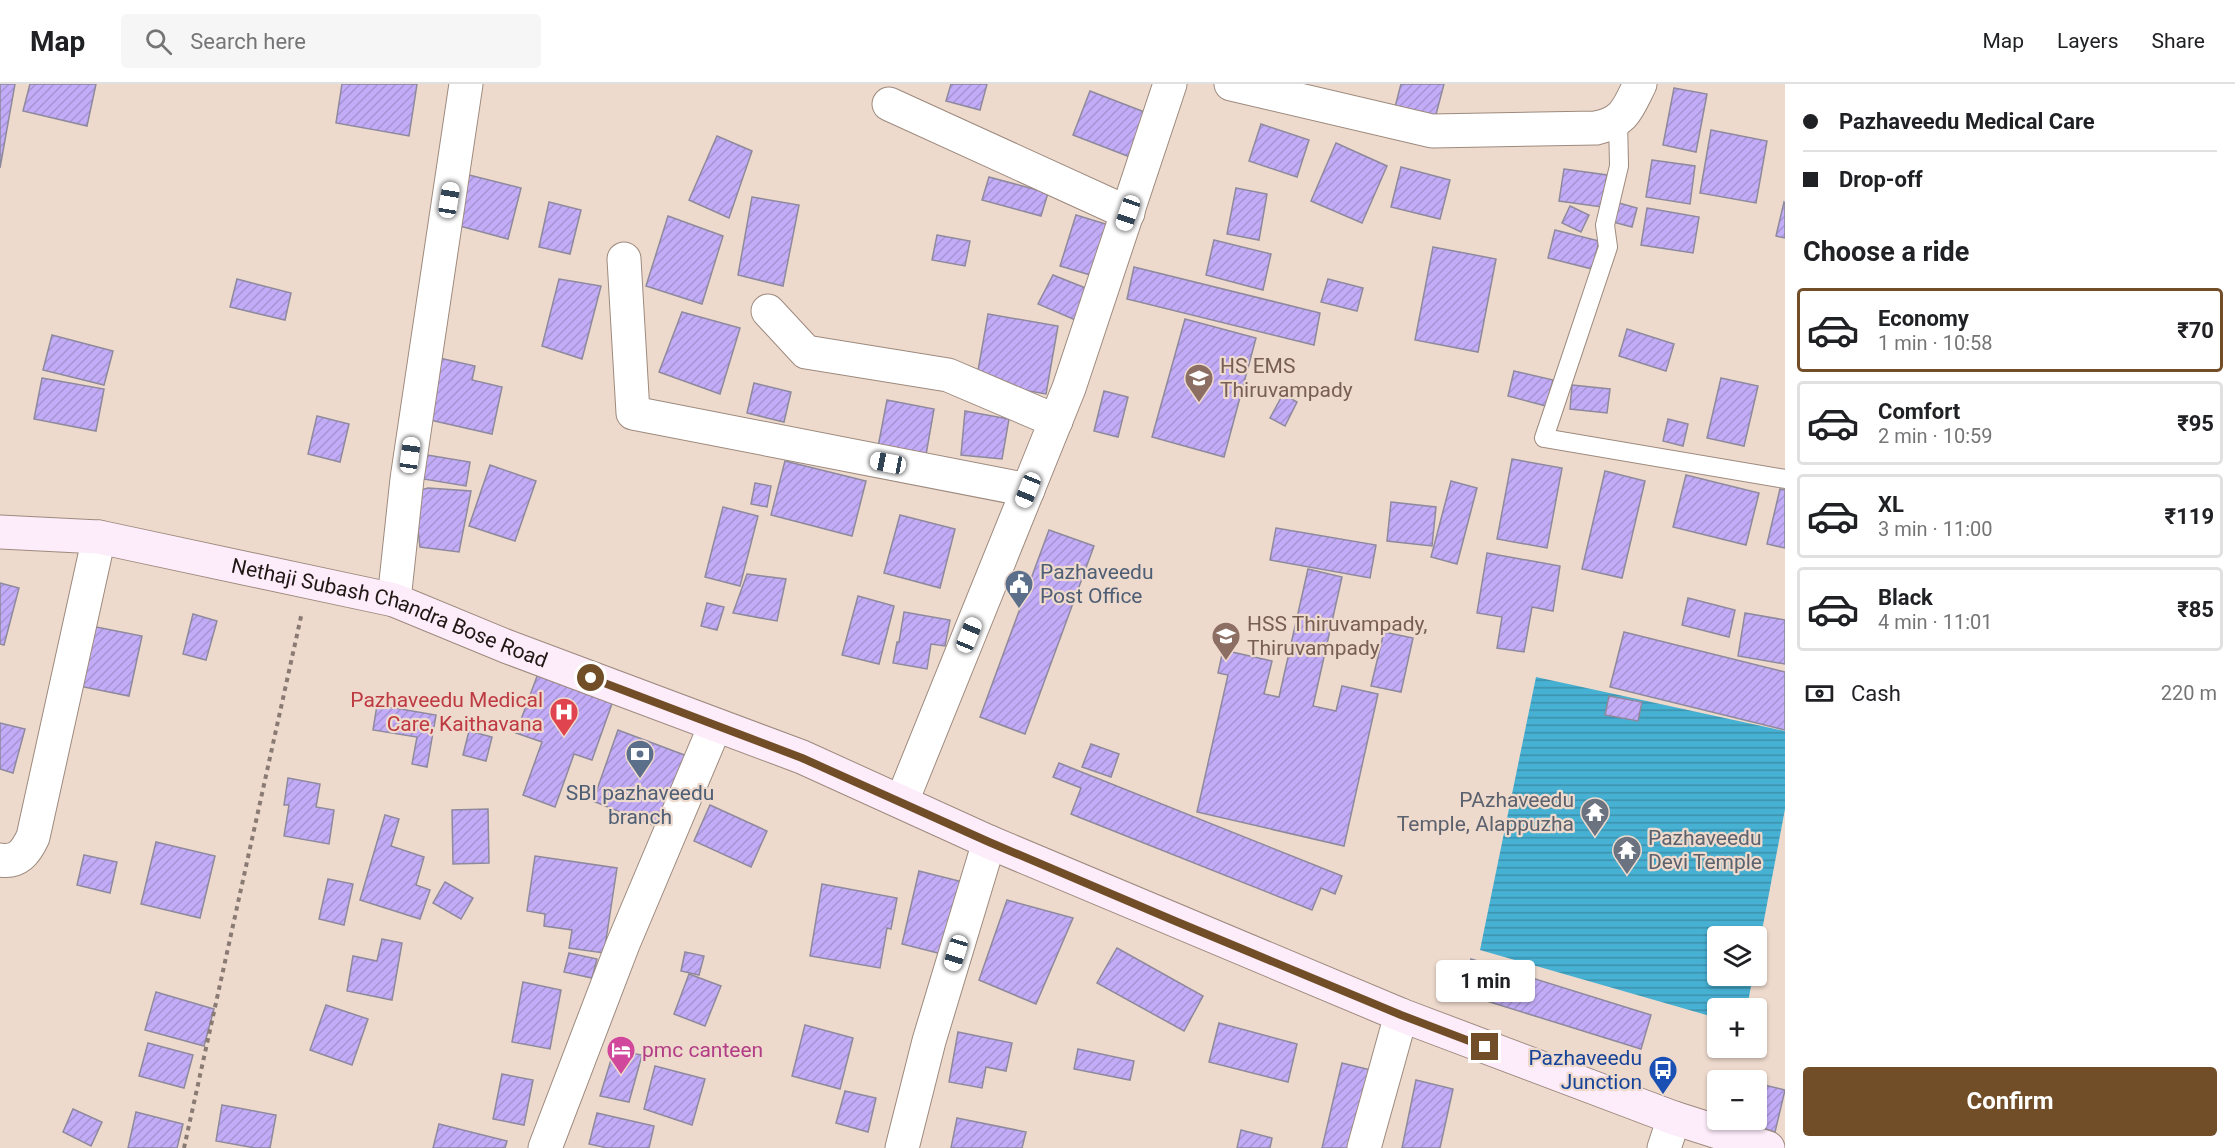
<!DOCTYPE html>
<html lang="en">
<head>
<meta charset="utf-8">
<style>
	:root { --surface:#fff; --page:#f6f6f6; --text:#202124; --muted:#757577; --line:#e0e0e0; --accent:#724e28 }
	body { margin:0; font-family:Roboto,sans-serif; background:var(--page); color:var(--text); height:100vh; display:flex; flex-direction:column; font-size:22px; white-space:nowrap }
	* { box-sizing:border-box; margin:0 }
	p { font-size:20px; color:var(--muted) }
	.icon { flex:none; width:33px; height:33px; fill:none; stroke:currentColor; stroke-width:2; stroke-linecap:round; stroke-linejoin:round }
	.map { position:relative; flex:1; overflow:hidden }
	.panel { display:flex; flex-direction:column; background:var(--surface); width:450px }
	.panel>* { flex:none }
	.hud { display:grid; align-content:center; height:132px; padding:0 18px; background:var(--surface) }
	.buttons { position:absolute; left:1707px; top:842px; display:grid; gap:12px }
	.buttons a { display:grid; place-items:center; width:60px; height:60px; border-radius:6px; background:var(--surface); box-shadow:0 2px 4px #0004; font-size:30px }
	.end { position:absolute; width:27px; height:27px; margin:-14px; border:8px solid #724e28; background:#fff; box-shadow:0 0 0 3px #fff }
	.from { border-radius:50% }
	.bubble { position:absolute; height:42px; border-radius:6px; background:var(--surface); box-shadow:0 2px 4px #0004; font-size:20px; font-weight:700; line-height:42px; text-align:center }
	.car { position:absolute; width:18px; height:36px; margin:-18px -9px; border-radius:8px; box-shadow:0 0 4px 2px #0007; background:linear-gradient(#fff 24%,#345 0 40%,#fff 0 76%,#345 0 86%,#fff 0) }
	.hud b { display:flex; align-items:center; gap:21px; height:57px; font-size:22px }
	.hud b+b { border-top:2px solid var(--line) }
	.hud i { width:15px; height:15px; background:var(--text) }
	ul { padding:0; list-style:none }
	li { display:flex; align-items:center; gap:18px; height:84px; margin:0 12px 9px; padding:0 6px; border:3px solid var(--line); border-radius:6px }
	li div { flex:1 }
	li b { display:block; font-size:22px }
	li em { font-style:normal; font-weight:700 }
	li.selected { border-color:var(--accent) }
	li>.icon { width:54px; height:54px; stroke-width:1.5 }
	h2 { padding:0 18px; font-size:27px; line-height:72px }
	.pay { display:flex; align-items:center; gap:15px; height:66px; padding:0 18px; font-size:22px }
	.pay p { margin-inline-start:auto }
	.primary-button { display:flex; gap:12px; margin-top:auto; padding:12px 18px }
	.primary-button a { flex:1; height:69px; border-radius:6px; background:var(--accent); color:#fff; font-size:24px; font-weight:700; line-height:69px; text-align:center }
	header { display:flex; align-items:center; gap:36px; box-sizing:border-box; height:84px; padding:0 30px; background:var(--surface); border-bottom:2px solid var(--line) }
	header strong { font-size:28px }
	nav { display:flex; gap:33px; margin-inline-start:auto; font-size:21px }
	.search { width:420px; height:54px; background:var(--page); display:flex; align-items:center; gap:15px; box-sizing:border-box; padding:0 21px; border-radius:6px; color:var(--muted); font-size:22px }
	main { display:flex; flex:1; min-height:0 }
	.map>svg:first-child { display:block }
	.water { fill:url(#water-rules) }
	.building { fill:url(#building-hatch); stroke:#8e899c; stroke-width:1.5 }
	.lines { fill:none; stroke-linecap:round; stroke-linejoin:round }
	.service-casing { stroke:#9d8a7e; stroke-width:20 }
	.minor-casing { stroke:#9d8a7e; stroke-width:35 }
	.tertiary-casing { stroke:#9d8a7e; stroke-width:35 }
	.secondary-casing { stroke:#9d8a7e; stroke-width:35 }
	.path { stroke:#897b73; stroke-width:4; stroke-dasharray:4.5 4.5; stroke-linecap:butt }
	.service { stroke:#fff; stroke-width:18 }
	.minor { stroke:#fff; stroke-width:33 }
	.tertiary { stroke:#fff; stroke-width:33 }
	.secondary { stroke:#fdecfa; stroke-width:33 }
	.route { stroke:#724e28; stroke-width:8 }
	.labels { text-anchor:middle; stroke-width:4.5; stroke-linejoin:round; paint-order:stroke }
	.education-label { font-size:21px; fill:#785e54; stroke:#eedacd; text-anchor:start }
	.service-label { font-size:21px; fill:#4e5e75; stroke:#eedacd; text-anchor:start }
	.street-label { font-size:21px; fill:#1f1814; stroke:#eedacd }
	.health-label { font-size:21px; fill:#be3a42; stroke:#eedacd; text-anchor:end }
	.worship-label { font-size:21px; fill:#5b616d; stroke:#eedacd; text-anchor:end }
	.hotel-label { font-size:21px; fill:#b23c85; stroke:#eedacd; text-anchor:start }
	.transit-label { font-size:21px; fill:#164399; stroke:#eedacd; text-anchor:end }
</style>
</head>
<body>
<header>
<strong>Map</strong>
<div class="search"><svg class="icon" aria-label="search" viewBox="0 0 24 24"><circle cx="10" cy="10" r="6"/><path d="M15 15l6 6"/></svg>Search here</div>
<nav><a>Map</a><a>Layers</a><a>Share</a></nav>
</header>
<main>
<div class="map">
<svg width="1785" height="1064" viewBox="0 0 1785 1064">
	<defs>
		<pattern id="water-rules" width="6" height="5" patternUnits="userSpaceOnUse" patternTransform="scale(1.5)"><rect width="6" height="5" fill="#47b1d3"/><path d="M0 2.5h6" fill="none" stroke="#3b8faa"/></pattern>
		<pattern id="building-hatch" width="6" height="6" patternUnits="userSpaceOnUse" patternTransform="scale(1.5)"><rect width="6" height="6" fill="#c2acf7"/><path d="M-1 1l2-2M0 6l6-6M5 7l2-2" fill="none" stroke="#a693d3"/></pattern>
	</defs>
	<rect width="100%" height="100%" fill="#eedacd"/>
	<polygon class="water" points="1536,593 1785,647 1785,725 1757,873 1756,852 1718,852 1718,891 1753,891 1747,924 1718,924 1717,934 1480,866"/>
	<g class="building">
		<polygon points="0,0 15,0 0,84"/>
		<polygon points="30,0 96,0 87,42 23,27"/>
		<polygon points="342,0 417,0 409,52 336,39"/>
		<polygon points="951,0 987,0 980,26 946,17"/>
		<polygon points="1401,0 1444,0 1434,38 1394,27"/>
		<polygon points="1674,4 1707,10 1696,68 1663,61"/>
		<polygon points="1090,7 1147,29 1130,73 1073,51"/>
		<polygon points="1261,40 1309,56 1297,93 1249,77"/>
		<polygon points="1711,46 1767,57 1756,119 1700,109"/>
		<polygon points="717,52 752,67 729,134 689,116"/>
		<polygon points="1336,59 1387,82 1362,139 1311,117"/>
		<polygon points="1652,76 1695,82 1690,120 1646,113"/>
		<polygon points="1401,83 1450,96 1440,135 1391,123"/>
		<polygon points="1564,85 1607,91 1602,123 1559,117"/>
		<polygon points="469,91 521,104 508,155 456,141"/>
		<polygon points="989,93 1048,109 1041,132 982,116"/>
		<polygon points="1236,104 1267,110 1259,156 1227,150"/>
		<polygon points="752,113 799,121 783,202 738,191"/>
		<polygon points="549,118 581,126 570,170 539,163"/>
		<polygon points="1784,118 1785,119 1785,154 1776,152"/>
		<polygon points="1619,119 1637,124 1632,143 1613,138"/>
		<polygon points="1570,122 1589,131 1581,148 1562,139"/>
		<polygon points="1647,124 1699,133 1693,169 1641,161"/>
		<polygon points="1076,131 1112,142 1097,193 1060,182"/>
		<polygon points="668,132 723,152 702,220 646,202"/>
		<polygon points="1555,146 1599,157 1592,185 1548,174"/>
		<polygon points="937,151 970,157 965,182 932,176"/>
		<polygon points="1214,156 1271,170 1263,206 1206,191"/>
		<polygon points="1433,163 1496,175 1478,268 1415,256"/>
		<polygon points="1134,183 1320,229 1314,261 1127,215"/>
		<polygon points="1053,191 1093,207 1080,238 1038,220"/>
		<polygon points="237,195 291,209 285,236 230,223"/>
		<polygon points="559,195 601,202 582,275 542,262"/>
		<polygon points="1328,195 1363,204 1357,227 1321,218"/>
		<polygon points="682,228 740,244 720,310 659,288"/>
		<polygon points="988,230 1058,242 1046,310 976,298"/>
		<polygon points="1185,235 1256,254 1224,373 1152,353"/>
		<polygon points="1627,245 1674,260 1666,287 1619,272"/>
		<polygon points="52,251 113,267 104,301 43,286"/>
		<polygon points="435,273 475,282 472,296 502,303 492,350 421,334"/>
		<polygon points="1514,287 1553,296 1546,322 1508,312"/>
		<polygon points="42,294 104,305 96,347 34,335"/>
		<polygon points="1721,294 1758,302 1744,362 1707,354"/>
		<polygon points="754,299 791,308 784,338 747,329"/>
		<polygon points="1572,301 1610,305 1607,329 1570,325"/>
		<polygon points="1104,307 1128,313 1118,353 1094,347"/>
		<polygon points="1283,310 1297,318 1285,342 1270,334"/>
		<polygon points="887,316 934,325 926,371 878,363"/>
		<polygon points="965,327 1009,335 1002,375 961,371"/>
		<polygon points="317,332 349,340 340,378 308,370"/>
		<polygon points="1668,335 1688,340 1683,362 1663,357"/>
		<polygon points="421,370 470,378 466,402 417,394"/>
		<polygon points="1512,375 1562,384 1547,464 1497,455"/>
		<polygon points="785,377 866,397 852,452 771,431"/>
		<polygon points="490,381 536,397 515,457 469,442"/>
		<polygon points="1605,387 1645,397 1622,494 1582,485"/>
		<polygon points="1686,391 1759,409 1746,461 1673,443"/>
		<polygon points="1451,397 1477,404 1457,480 1431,473"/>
		<polygon points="755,399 771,402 767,423 751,420"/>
		<polygon points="428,404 471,407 459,468 420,463 414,408"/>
		<polygon points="1780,405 1785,406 1785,464 1767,460"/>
		<polygon points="1391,418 1436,423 1432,462 1387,457"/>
		<polygon points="723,423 758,432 740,502 705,493"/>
		<polygon points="900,431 955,445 940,504 884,489"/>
		<polygon points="1276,444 1376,461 1370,494 1270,476"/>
		<polygon points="1049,446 1094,462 1025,650 980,633"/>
		<polygon points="1487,469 1560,482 1553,527 1532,523 1524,568 1497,564 1502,533 1477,529"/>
		<polygon points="1308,485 1342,493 1313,622 1336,627 1342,602 1378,610 1344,762 1197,728 1228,591 1218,589 1223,566 1272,577 1264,610 1279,613"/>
		<polygon points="747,490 786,495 777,537 733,529"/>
		<polygon points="0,499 19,504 4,561 0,560"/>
		<polygon points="858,512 894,522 879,580 842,571"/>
		<polygon points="1688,514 1735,526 1729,553 1682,541"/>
		<polygon points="707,519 724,523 717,546 701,542"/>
		<polygon points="904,528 950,536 945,562 931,560 927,585 893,579 897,558 899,558"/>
		<polygon points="1745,529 1785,536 1785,580 1738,572"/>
		<polygon points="193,530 217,537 206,576 183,570"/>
		<polygon points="86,541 142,552 129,612 74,601"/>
		<polygon points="1384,548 1413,554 1401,608 1371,602"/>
		<polygon points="1624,548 1785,588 1785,646 1610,603"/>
		<polygon points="539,587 614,614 592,676 574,670 555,723 523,711 542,658 516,649"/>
		<polygon points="1609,612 1642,618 1638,637 1605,631"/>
		<polygon points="377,621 436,631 427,683 412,680 417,653 373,646"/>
		<polygon points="0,639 25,645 13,689 0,685"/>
		<polygon points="618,646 687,672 660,744 593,717"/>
		<polygon points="469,647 492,653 486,677 463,671"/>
		<polygon points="1091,660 1119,670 1111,693 1082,683"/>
		<polygon points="1059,679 1342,792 1335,810 1321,804 1312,826 1071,730 1081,704 1053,693"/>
		<polygon points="288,694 320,700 316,723 334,726 329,760 284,752 289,721 284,721"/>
		<polygon points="710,721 767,747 751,783 694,757"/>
		<polygon points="488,725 489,779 453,780 452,726"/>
		<polygon points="385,731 399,735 391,762 424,773 416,801 430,806 420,835 360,816"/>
		<polygon points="156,758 215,772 200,834 141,820"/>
		<polygon points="84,771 117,778 110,809 77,801"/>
		<polygon points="535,772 617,784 604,869 569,864 572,846 544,842 545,830 527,827"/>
		<polygon points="919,787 963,798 946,871 902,860"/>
		<polygon points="328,795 353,800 344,841 319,835"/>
		<polygon points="445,798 473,814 461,835 433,819"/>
		<polygon points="822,800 897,814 891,845 887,844 880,884 810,872"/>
		<polygon points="1007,816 1073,834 1036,920 979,896"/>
		<polygon points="382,855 402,859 392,916 347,907 353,872 377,877"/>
		<polygon points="1117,864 1203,912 1184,947 1097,899"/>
		<polygon points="685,868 704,872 699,891 681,887"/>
		<polygon points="569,869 597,875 592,894 564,888"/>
		<polygon points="1471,875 1651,931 1641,965 1461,909"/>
		<polygon points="689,890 721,902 705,942 674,930"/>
		<polygon points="523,898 561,906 550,965 512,958"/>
		<polygon points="156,908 214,925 204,962 145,946"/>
		<polygon points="326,921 368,935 352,981 310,966"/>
		<polygon points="1219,939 1297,960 1288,998 1209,978"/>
		<polygon points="805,941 853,954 840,1005 792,992"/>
		<polygon points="958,948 1012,959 1006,987 986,983 982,1004 949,998"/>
		<polygon points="148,959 193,971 184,1004 139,992"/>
		<polygon points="1078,965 1134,977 1130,996 1074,985"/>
		<polygon points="614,966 642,971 629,1018 600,1012"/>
		<polygon points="1342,979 1379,988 1361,1064 1322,1064"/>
		<polygon points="655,982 705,995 692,1041 644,1025"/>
		<polygon points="502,990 533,996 524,1041 493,1035"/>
		<polygon points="1416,996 1453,1005 1440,1064 1402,1064"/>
		<polygon points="1756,999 1785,1006 1775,1048 1733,1035 1756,1035"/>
		<polygon points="845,1007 876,1014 868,1048 836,1039"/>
		<polygon points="222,1021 276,1031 270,1064 255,1064 216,1057"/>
		<polygon points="73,1025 102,1038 91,1062 63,1048"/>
		<polygon points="136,1028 183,1040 177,1064 128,1064"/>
		<polygon points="597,1029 654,1042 649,1064 607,1064 589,1060"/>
		<polygon points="957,1034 1026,1048 1022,1064 951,1064"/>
		<polygon points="439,1040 507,1057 505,1064 433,1064"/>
		<polygon points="1241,1046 1272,1054 1270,1064 1237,1064"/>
	</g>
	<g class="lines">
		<g class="service-casing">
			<polyline id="service" points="1618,35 1619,82 1605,141 1608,163 1544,354 1785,395"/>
		</g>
		<g class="minor-casing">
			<g id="minor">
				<path d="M1231,0L1432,47L1596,44C1625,38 1628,24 1640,0"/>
				<polyline points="889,20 1128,129"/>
				<polyline points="624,175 633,329 1028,406"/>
				<polyline points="768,227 806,268 948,291 1056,337"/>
				<polyline points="394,516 407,395 466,0"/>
				<polyline points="902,717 1069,304 1170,0"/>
				<path d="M0,776C18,779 26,768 33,753L99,453"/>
				<polyline points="545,1064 623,860 715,642"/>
				<polyline points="902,1064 929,957 989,758"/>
				<polyline points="1364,1064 1401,931"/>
			</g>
		</g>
		<g class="tertiary-casing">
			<polyline id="tertiary" points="1664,1064 1674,1034"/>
		</g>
		<g class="secondary-casing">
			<g id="secondary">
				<path id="s1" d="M0,448L99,453L394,516L508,563L802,673L989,758L1401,931L1674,1034L1768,1064"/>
			</g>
		</g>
		<polyline class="path" points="184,1064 302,528"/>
		<use href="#service" class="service"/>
		<use href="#minor" class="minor"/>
		<use href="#tertiary" class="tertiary"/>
		<use href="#secondary" class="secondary"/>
	</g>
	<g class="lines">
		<polyline class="route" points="591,594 802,674 989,758 1175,837 1401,931 1485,963"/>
	</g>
	<defs>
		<g id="school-pin" transform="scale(1.5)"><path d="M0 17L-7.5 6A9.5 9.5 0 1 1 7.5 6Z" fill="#8d6e63" stroke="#eedacd"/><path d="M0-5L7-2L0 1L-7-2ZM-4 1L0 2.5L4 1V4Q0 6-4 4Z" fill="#fff"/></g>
		<g id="civic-pin" transform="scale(1.5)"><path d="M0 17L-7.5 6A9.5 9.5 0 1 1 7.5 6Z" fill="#5c6f8a" stroke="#eedacd"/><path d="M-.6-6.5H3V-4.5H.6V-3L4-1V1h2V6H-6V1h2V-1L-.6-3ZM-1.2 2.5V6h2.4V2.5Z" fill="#fff"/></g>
		<g id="hospital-pin" transform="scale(1.5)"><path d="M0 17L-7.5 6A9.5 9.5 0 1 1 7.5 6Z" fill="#e0444e" stroke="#eedacd"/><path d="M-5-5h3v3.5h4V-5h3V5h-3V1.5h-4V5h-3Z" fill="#fff"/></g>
		<g id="bank-pin" transform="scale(1.5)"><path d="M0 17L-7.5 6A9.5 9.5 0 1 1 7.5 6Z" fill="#5c6f8a" stroke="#eedacd"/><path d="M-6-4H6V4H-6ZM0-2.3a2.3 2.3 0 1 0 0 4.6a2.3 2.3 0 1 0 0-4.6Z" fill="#fff"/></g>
		<g id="temple-pin" transform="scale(1.5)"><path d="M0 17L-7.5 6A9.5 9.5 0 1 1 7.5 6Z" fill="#6b7280" stroke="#eedacd"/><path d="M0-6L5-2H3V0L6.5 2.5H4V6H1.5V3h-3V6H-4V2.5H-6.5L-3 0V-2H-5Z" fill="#fff"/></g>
		<g id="hotel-pin" transform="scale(1.5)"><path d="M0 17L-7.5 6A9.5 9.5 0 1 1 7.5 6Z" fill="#d1479c" stroke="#eedacd"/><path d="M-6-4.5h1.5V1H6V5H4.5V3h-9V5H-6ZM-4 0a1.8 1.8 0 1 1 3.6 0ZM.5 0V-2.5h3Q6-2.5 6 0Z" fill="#fff"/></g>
		<g id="bus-pin" transform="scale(1.5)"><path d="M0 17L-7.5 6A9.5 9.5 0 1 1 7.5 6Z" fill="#1a4fb4" stroke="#eedacd"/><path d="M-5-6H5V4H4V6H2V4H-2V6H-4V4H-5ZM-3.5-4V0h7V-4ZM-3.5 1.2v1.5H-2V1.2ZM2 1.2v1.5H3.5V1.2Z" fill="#fff"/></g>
	</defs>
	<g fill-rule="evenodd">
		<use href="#school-pin" x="1199" y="294"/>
		<use href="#civic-pin" x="1019" y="500"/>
		<use href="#school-pin" x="1226" y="552"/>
		<use href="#hospital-pin" x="564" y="628"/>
		<use href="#bank-pin" x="640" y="670"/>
		<use href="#temple-pin" x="1595" y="728"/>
		<use href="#temple-pin" x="1627" y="766"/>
		<use href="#hotel-pin" x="621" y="966"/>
		<use href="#bus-pin" x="1663" y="986"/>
	</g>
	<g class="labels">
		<g class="education-label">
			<text x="1220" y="289">HS EMS<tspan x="1220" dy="24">Thiruvampady</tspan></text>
			<text x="1247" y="547">HSS Thiruvampady,<tspan x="1247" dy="24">Thiruvampady</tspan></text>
		</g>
		<g class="service-label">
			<text x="1040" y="495">Pazhaveedu<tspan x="1040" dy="24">Post Office</tspan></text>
			<text x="640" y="716" text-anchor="middle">SBI pazhaveedu<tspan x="640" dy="24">branch</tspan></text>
		</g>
		<g class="street-label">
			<text dy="7" stroke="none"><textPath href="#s1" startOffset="400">Nethaji Subash Chandra Bose Road</textPath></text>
		</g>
		<g class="health-label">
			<text x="543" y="623">Pazhaveedu Medical<tspan x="543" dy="24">Care, Kaithavana</tspan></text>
		</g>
		<g class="worship-label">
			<text x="1574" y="723">PAzhaveedu<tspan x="1574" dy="24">Temple, Alappuzha</tspan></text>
			<text x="1648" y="761" text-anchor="start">Pazhaveedu<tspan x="1648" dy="24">Devi Temple</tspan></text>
		</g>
		<g class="hotel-label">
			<text x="642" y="973">pmc canteen</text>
		</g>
		<g class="transit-label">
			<text x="1642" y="981">Pazhaveedu<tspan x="1642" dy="24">Junction</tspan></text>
		</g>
	</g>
</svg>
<div class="buttons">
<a><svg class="icon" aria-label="layers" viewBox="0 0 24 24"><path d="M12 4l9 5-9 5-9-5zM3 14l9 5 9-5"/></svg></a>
<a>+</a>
<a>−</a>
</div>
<i class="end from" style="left:591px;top:594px"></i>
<i class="end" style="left:1485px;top:963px"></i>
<div class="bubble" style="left:1436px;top:876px;width:99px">1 min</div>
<i class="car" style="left:449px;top:116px;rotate:9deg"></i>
<i class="car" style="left:1128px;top:129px;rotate:199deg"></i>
<i class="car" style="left:410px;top:371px;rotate:8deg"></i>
<i class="car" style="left:888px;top:379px;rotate:281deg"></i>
<i class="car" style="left:1028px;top:406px;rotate:202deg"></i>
<i class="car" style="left:969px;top:551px;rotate:22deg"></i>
<i class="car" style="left:956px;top:869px;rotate:197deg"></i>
</div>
<section class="panel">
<div class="hud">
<b><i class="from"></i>Pazhaveedu Medical Care</b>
<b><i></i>Drop-off</b>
</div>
<h2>Choose a ride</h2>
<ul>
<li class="selected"><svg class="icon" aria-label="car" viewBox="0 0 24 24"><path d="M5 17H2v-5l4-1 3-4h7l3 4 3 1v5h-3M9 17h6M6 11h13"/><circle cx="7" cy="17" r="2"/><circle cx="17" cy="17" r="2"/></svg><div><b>Economy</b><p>1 min · 10:58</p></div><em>₹70</em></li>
<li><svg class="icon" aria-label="car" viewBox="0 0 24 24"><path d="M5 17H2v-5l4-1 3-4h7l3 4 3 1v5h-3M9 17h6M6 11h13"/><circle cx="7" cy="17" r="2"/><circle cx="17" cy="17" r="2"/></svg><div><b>Comfort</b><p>2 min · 10:59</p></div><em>₹95</em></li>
<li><svg class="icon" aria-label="car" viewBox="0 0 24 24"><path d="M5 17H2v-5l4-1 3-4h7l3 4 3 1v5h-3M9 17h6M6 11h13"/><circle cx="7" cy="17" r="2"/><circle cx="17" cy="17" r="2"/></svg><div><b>XL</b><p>3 min · 11:00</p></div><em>₹119</em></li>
<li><svg class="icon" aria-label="car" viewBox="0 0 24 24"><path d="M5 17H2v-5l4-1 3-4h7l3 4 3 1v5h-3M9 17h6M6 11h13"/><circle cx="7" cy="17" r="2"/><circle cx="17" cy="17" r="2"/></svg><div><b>Black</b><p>4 min · 11:01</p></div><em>₹85</em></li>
</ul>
<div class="pay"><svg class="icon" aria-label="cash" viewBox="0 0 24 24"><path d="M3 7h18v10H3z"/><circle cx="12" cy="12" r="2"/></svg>Cash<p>220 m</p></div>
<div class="primary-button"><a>Confirm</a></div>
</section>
</main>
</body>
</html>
